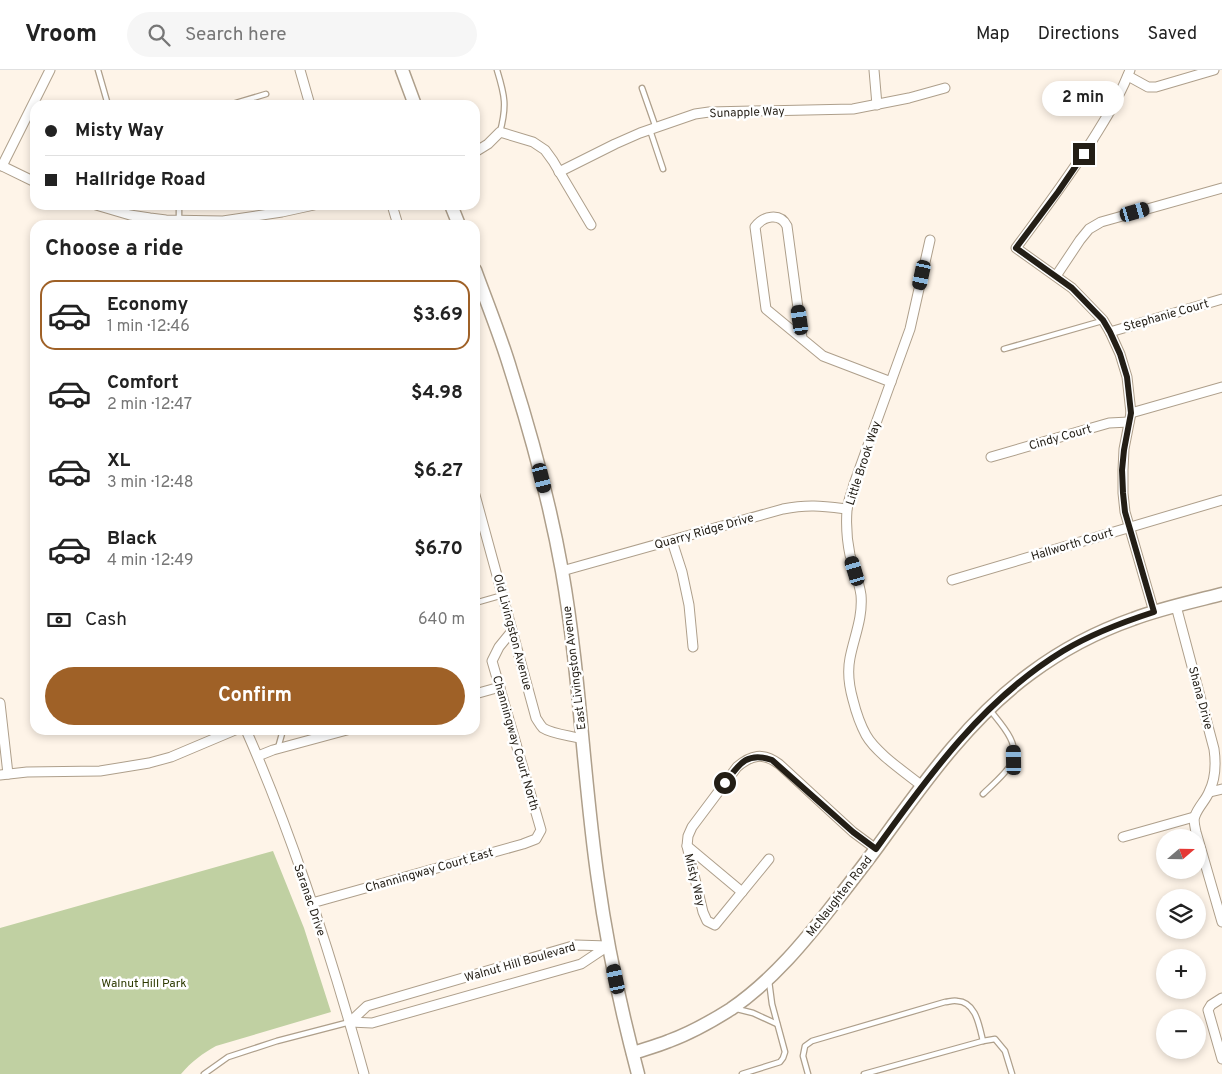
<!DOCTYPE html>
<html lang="en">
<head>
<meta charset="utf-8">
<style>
	:root { --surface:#fff; --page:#f6f6f6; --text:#222; --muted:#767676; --line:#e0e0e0; --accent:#9f6127 }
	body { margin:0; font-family:Overpass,sans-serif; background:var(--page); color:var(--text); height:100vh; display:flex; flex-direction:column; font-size:19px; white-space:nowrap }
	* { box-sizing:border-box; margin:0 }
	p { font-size:16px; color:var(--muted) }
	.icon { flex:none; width:28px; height:28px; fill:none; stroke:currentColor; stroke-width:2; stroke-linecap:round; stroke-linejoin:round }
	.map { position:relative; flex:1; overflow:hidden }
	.sheet { position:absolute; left:30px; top:150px; width:450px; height:515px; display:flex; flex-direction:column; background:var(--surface); border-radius:15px; box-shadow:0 2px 8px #0003 }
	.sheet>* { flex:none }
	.banner { position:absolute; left:30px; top:30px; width:450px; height:110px; border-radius:15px; box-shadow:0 2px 8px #0003; display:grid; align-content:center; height:110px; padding:0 15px; background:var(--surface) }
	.needle { width:32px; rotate:70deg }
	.tools { position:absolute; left:1156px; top:759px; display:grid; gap:10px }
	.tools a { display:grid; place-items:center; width:50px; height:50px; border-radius:50%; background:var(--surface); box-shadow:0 2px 8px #0003; font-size:25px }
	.end { position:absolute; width:22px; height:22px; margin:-11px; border:6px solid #231e16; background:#fff; box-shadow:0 0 0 2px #fff }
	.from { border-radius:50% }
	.bubble { position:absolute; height:35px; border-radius:18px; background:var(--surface); box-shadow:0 2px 8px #0003; font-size:16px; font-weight:700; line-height:35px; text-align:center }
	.car { position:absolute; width:15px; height:30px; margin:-15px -8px; border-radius:6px; box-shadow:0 0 4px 1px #0007; background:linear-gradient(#222 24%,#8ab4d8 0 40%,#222 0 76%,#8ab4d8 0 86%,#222 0) }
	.banner b { display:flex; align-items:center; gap:18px; height:48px; font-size:19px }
	.banner b+b { border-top:1px solid var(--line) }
	.banner i { width:12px; height:12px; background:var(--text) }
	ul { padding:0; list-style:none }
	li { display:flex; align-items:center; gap:15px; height:70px; margin:0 10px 8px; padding:0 5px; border:2px solid transparent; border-radius:15px }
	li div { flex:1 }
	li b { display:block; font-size:19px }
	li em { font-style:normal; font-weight:700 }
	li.active { border-color:var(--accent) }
	li>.icon { width:45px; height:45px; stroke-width:1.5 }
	h2 { padding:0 15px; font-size:22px; line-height:60px }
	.pay { display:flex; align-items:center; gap:12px; height:55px; padding:0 15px; font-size:19px }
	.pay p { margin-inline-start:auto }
	.cta { display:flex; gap:10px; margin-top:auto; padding:10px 15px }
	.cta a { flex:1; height:58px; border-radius:30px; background:var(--accent); color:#fff; font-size:20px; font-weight:700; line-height:58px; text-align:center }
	header { display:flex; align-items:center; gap:30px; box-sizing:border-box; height:70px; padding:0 25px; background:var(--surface); border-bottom:1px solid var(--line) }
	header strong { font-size:24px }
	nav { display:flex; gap:28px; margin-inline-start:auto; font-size:18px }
	.search { width:350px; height:45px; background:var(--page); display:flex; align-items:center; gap:12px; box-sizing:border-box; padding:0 18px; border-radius:28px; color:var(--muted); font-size:19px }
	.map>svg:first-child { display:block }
	.green { fill:#c0d0a2 }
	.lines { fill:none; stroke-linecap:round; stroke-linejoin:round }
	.lane-casing { stroke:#ae9f8b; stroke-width:7 }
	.street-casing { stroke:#ae9f8b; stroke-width:11 }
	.secondary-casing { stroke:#ae9f8b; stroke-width:15 }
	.lane { stroke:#fff; stroke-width:4.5 }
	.street { stroke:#fff; stroke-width:9 }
	.secondary { stroke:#fff; stroke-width:12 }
	.route { stroke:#231e16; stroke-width:6 }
	.labels { text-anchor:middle; stroke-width:5; stroke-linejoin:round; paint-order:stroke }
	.street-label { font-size:12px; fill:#231e16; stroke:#fff }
	.park-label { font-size:12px; fill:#2d3a00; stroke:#fff }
</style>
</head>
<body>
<header>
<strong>Vroom</strong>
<div class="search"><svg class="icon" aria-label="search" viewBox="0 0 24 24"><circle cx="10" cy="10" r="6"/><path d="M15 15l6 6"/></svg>Search here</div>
<nav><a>Map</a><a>Directions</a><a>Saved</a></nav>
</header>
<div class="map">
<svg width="1222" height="1004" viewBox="0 0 1222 1004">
	<rect width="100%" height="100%" fill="#fef4e8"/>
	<path class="green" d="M273,781L304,858L331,942L216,976C203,983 191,992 181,1004H0V858Z"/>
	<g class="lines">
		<g class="lane-casing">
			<g id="lane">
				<polyline points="98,0 108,35"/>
				<path d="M497,0C505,26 507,36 500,62"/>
				<polyline points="642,18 656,58"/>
				<polyline points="229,35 266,24"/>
				<polyline points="650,60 663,99"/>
				<polyline points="179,135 179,150"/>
				<polyline points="1004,279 1102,251"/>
				<polyline points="475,533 503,525"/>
				<polyline points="278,678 283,660"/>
				<path d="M983,724C991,716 1008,702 1012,692C1021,674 1000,653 990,640"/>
				<polyline points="737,939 753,943 777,954"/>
				<polyline points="204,1004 228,987 277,971 350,952"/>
				<polyline points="742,1004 780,992 783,988 785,982 772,934 769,911"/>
				<path d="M808,1004L803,986L805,976L812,971L945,932C948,932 953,930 957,931C976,932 979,955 983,971"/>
				<polyline points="864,1004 983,971 995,969 1005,981 1012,1004"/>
			</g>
		</g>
		<g class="street-casing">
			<g id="street">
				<polyline points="300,0 310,35"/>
				<polyline points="874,0 877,35"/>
				<path d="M1130,0C1122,21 1110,42 1098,61C1073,102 1044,140 1016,178L1072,218L1103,250L1110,262L1120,284L1127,307L1131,343L1124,379L1123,400V423L1125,442L1154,542"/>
				<polyline points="1128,6 1148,17 1156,17 1214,0"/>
				<polyline points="475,82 488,74 500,62 533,72 545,80 553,91 591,155"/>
				<polyline points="0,95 35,112"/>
				<polyline points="2,96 50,0"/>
				<polyline points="559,102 615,74 640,63 695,44 709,42 853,39 909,28 945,18"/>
				<polyline points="96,135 130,145 150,148 166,150 223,151 282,142 314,135"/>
				<polyline points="392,135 398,155"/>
				<polyline points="1056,206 1080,170 1089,159 1101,152 1222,118"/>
				<polyline points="1110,262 1222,229"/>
				<path d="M802,268L787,156C780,142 763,146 755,157L766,239L823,286L891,312"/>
				<polyline points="1131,343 1222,317"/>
				<polyline points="991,387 1109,353 1129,352"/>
				<path d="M475,425L536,648C538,651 540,655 543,658C552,664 572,666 582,669"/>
				<polyline points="672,471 682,502 689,535 693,577"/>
				<path d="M562,501L783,439C808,434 822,436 847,439"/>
				<polyline points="952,510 1222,430"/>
				<path d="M1176,536L1214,679C1216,693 1216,708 1209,722C1206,730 1198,737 1195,746C1193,750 1195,757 1196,762L1222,852"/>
				<polyline points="475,624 500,617"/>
				<polyline points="0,633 8,704"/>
				<path d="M246,660C295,771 332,888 364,1004"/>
				<polyline points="258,686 273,680 347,660"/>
				<polyline points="0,705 27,702 100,701 149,693 171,687 235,660"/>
				<path d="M922,716C906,703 876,683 866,665C860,654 856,642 853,630C849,616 847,603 850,588C854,567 863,548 861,525C859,511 854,499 850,485C847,471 846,454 847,440C848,431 852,422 854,414L910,259L930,170"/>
				<polyline points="1210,722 1222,719"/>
				<polyline points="1123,767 1194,747"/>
				<polyline points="687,776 742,822"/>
				<path d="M769,789L715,855L707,851L703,842L687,776L688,766L692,757L737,697C751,685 763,682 779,694L853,762L876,779"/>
				<polyline points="312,833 523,774 536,769 541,760 492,591 499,577 512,561"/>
				<polyline points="1222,928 1211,935 1208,940 1222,989"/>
				<polyline points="350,952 367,936 576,875 608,876"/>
				<polyline points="350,952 372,953 581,894 608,876"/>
			</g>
		</g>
		<g class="secondary-casing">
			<g id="secondary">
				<polyline points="402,0 415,35"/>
				<polyline points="451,135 459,155"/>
				<path d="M475,200C487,233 501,267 511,301C532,367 550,434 562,501C580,603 583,707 598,810C607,875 621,940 638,1004"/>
				<path d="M633,983C645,979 657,976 669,971C691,963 712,951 731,939C773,910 805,871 836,831C850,813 864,795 878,776C923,714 968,649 1031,603C1062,580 1096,562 1133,549C1162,538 1192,532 1222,524"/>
			</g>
		</g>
		<use href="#lane" class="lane"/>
		<use href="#street" class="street"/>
		<use href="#secondary" class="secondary"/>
	</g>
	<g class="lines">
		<path class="route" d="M725,713C739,694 747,681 772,690L853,762L876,779C929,705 984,629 1063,581C1091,564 1123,552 1154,542L1125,442L1123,423L1122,400L1124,380L1131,343L1127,307L1120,284L1110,262L1103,250L1072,218L1016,178L1058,122L1084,84"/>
	</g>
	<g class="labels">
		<g class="street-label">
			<text transform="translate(747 42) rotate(-2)" y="4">Sunapple Way</text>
			<text transform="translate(1166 245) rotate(-16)" y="4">Stephanie Court</text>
			<text transform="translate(1060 367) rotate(-16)" y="4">Cindy Court</text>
			<text transform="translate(863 393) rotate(-72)" y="4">Little Brook Way</text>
			<text transform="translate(704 461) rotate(-16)" y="4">Quarry Ridge Drive</text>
			<text transform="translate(1072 474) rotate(-17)" y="4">Hallworth Court</text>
			<text transform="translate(513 562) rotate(75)" y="4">Old Livingston Avenue</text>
			<text transform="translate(574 598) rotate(-97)" y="4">East Livingston Avenue</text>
			<text transform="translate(1201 628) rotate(75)" y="4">Shana Drive</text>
			<text transform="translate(516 673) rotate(74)" y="4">Channingway Court North</text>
			<text transform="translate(429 800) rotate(-16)" y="4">Channingway Court East</text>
			<text transform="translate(695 810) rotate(76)" y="4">Misty Way</text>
			<text transform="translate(839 826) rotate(-52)" y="4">McNaughten Road</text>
			<text transform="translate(310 830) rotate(71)" y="4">Saranac Drive</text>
			<text transform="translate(520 892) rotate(-16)" y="4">Walnut Hill Boulevard</text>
		</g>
		<g class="park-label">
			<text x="144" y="917">Walnut Hill Park</text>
		</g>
	</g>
</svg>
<div class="tools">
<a><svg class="needle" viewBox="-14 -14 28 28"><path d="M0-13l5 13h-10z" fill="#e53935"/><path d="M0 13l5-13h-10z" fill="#767676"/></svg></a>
<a><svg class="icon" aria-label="layers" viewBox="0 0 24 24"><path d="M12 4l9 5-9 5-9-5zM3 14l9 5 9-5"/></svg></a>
<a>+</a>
<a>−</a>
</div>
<i class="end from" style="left:725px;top:713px"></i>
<i class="end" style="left:1084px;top:84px"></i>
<div class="bubble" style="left:1042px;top:11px;width:82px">2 min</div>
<i class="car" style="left:1135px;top:142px;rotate:74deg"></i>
<i class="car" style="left:922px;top:205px;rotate:192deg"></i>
<i class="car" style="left:800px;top:250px;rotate:352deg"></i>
<i class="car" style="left:542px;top:408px;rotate:166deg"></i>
<i class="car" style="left:855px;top:501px;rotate:343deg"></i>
<i class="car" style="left:1014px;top:690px;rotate:359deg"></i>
<i class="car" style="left:616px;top:909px;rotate:348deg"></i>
<div class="banner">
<b><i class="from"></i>Misty Way</b>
<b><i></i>Hallridge Road</b>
</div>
<section class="sheet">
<h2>Choose a ride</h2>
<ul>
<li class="active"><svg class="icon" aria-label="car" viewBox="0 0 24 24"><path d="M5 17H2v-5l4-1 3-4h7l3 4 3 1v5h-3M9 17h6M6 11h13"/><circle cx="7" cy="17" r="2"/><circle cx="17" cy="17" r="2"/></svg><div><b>Economy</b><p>1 min · 12:46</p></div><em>$3.69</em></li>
<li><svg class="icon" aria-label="car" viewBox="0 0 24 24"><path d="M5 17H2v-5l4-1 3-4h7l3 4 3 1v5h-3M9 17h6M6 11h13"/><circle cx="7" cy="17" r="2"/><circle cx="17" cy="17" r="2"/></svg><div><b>Comfort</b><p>2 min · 12:47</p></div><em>$4.98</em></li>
<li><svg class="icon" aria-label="car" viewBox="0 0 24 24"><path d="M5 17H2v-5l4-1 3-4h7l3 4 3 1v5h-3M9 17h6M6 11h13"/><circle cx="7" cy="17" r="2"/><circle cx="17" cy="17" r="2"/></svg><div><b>XL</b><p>3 min · 12:48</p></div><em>$6.27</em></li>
<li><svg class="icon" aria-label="car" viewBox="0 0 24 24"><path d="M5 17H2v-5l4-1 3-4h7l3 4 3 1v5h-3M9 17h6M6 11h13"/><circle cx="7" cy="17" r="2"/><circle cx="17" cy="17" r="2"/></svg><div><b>Black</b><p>4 min · 12:49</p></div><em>$6.70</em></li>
</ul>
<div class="pay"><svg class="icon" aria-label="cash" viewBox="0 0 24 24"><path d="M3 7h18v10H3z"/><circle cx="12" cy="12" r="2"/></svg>Cash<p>640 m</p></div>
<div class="cta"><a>Confirm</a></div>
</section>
</div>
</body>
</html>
